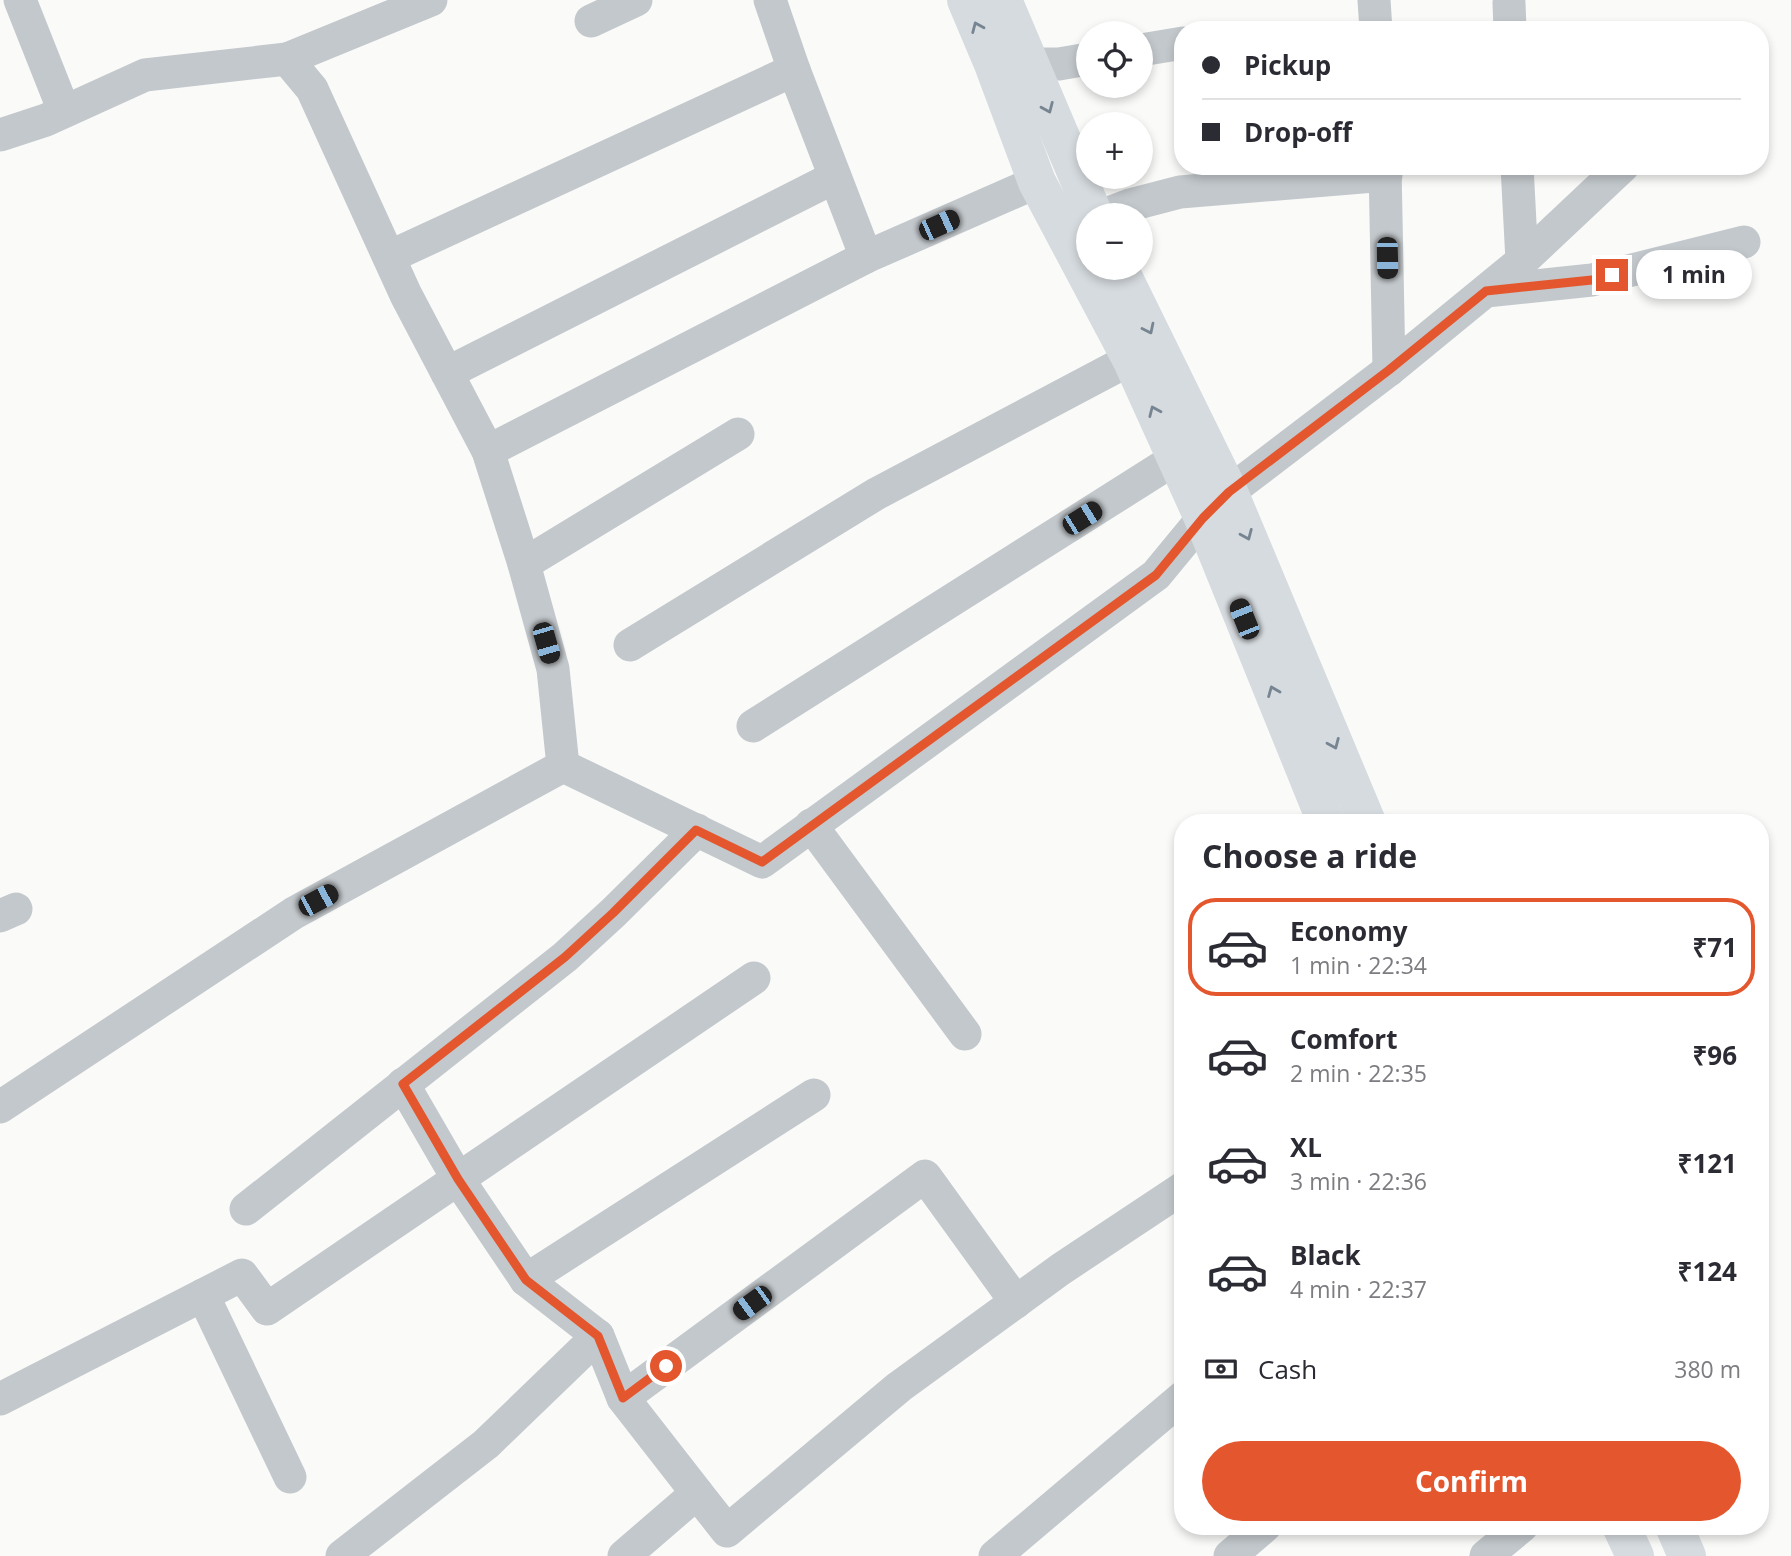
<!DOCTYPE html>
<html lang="en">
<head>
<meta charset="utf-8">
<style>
	:root { --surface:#fff; --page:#f2f2f3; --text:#2b2b33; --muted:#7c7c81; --line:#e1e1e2; --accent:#e4572e }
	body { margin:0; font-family:"Open Sans",sans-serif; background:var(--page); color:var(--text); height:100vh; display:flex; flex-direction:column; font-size:26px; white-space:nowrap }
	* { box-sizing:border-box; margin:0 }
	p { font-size:23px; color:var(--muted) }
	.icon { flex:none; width:38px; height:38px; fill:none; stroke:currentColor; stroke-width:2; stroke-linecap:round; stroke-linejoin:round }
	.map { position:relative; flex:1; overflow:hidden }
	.drawer { position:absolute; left:1174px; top:814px; width:595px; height:721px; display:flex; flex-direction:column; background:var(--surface); border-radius:28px; box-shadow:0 4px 10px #0003 }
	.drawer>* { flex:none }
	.guide { position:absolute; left:1174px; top:21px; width:595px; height:154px; border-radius:28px; box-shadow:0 4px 10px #0003; display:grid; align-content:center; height:154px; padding:0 28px; background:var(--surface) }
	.buttons { position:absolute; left:1076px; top:21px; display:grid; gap:14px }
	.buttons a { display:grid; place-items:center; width:77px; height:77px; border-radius:50%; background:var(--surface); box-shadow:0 4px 10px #0003; font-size:35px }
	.end { position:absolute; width:32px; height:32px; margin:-16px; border:9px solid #e4572e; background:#fff; box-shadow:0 0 0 4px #fff }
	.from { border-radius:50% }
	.bubble { position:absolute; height:49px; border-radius:24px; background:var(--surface); box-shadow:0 4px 10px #0003; font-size:23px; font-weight:700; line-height:49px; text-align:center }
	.car { position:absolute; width:21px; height:42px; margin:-21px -10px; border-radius:9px; box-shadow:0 0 5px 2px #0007; background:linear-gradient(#222 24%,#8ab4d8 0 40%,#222 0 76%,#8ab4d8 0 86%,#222 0) }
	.guide b { display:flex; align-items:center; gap:24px; height:66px; font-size:26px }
	.guide b+b { border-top:2px solid var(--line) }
	.guide i { width:18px; height:18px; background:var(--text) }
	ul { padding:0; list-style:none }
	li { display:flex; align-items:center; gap:21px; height:98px; margin:0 14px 10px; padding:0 14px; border:4px solid transparent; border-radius:28px }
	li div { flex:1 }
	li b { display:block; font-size:26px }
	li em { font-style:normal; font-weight:700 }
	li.current { border-color:var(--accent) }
	li>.icon { width:63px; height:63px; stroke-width:1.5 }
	h2 { padding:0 28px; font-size:32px; line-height:84px }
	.pay { display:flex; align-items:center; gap:18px; height:77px; padding:0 28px; font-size:26px }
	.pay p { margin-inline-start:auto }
	.button { display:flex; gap:14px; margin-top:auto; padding:14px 28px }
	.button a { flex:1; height:80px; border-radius:42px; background:var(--accent); color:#fff; font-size:28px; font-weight:700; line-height:80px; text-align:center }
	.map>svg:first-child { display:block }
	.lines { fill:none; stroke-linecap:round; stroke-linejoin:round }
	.minor { stroke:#c3c8cc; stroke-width:33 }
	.secondary { stroke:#d6dbdf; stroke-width:38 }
	.oneway { stroke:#768591 }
	.route { stroke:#e4572e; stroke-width:9 }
</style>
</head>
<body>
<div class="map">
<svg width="1791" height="1556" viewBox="0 0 1791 1556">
	<rect width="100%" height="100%" fill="#fafaf8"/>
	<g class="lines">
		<g class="minor">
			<polyline points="20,0 64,111"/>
			<polyline points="770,0 794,70 866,257 1037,182"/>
			<polyline points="1374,0 1376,30"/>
			<polyline points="1509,3 1510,30"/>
			<polyline points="591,21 636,0"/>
			<polyline points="1141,50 1183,43"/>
			<polyline points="287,59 431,0"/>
			<polyline points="1007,64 1059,64 1088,59"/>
			<polyline points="0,135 46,120 145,75 287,59 312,89 406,295 488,451 524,564 553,669 563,766 294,913 0,1107"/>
			<polyline points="1385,166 1389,370"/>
			<polyline points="1517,166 1522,261"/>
			<polyline points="1104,215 1130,205 1180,192 1386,175"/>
			<polyline points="389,257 794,70"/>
			<polyline points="1486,291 1592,280 1744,242"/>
			<polyline points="447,373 835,177"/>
			<polyline points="488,451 866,257"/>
			<polyline points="524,564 738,434"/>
			<polyline points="630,645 876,494 1131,359"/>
			<polyline points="753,726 1175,459"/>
			<polyline points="563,766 762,862 1156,575 1203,518 1229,492 1389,370 1522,261 1623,166"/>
			<polyline points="811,825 965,1034"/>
			<polyline points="0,916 16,909"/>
			<polyline points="403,1084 458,1179 754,978"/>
			<polyline points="246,1209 565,957 613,913 697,830"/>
			<polyline points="526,1280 814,1095"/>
			<polyline points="203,1295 290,1477"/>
			<polyline points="0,1399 242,1275 267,1309 458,1179 526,1280 598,1336 623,1398"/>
			<polyline points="697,1493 623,1398 925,1176 1016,1302"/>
			<polyline points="342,1556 486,1444 598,1336"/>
			<polyline points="624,1556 697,1493 727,1531 899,1387 1061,1269 1183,1188"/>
			<polyline points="995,1556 1183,1397"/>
			<polyline points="1230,1556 1265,1526"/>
			<polyline points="1486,1556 1522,1526"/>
		</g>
		<g class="secondary">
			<polyline points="966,0 993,64 1037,182 1131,359 1203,518 1326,822"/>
			<polyline points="1003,0 1094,215"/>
			<polyline points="1119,268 1229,492 1367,822"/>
			<polyline points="1621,1526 1635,1556"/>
			<polyline points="1674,1526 1687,1556"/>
		</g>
	</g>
	<defs><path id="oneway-chevron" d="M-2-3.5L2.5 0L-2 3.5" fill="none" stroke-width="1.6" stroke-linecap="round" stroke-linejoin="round" transform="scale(1.75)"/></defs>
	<g class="oneway">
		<use href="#oneway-chevron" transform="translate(977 27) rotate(-113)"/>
		<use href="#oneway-chevron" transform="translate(1048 108) rotate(67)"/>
		<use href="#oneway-chevron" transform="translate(1149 329) rotate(64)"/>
		<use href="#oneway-chevron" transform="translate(1154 411) rotate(-114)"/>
		<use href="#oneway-chevron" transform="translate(1247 535) rotate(67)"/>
		<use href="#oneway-chevron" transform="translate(1273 691) rotate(-112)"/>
		<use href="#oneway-chevron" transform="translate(1334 744) rotate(67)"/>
	</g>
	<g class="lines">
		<polyline class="route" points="666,1366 623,1398 598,1336 526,1280 458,1179 403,1084 565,957 613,913 696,830 762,862 1156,575 1203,518 1229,492 1389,370 1486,291 1592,280 1612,275"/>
	</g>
</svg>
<div class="buttons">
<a><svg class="icon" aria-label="locate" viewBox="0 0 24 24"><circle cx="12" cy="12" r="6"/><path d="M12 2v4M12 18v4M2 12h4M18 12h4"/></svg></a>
<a>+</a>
<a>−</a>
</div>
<i class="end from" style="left:666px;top:1366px"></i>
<i class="end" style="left:1612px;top:275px"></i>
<div class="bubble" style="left:1636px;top:250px;width:116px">1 min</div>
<i class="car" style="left:939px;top:225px;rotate:66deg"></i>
<i class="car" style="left:1387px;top:258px;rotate:179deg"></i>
<i class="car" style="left:1082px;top:518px;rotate:58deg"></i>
<i class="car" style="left:1244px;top:619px;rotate:338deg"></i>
<i class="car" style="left:546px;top:643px;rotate:164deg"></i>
<i class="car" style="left:318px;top:900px;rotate:62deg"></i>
<i class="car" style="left:752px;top:1303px;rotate:234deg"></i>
<div class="guide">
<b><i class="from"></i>Pickup</b>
<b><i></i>Drop-off</b>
</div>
<section class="drawer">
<h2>Choose a ride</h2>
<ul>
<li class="current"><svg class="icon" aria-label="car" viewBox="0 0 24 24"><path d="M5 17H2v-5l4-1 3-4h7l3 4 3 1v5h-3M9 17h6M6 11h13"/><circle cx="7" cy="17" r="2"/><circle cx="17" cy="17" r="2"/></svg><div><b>Economy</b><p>1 min · 22:34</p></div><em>₹71</em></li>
<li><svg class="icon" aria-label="car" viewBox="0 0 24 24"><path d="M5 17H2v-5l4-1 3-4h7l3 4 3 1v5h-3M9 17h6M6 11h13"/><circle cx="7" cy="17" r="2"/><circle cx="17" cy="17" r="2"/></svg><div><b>Comfort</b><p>2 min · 22:35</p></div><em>₹96</em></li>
<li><svg class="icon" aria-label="car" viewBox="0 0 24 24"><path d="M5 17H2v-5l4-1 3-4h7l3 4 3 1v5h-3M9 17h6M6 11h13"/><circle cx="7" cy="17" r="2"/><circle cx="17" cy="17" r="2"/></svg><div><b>XL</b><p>3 min · 22:36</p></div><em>₹121</em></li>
<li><svg class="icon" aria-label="car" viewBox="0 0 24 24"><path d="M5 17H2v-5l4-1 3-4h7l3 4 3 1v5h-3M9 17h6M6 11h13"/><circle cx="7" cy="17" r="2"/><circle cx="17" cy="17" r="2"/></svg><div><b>Black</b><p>4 min · 22:37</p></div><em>₹124</em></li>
</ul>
<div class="pay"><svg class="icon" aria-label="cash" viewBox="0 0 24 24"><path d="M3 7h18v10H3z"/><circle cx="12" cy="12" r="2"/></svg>Cash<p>380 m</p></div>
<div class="button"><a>Confirm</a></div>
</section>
</div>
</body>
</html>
